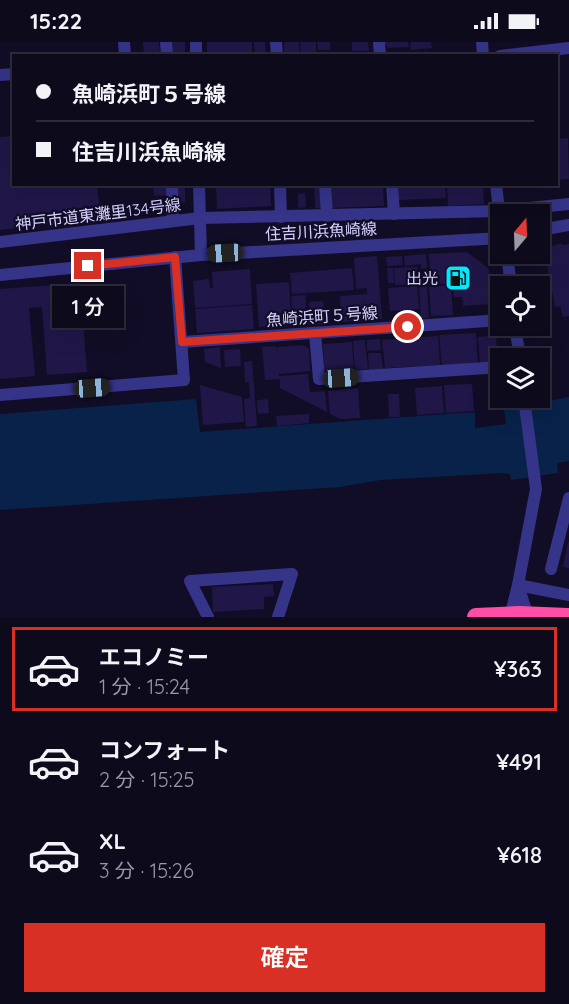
<!DOCTYPE html>
<html lang="ja">
<head>
<meta charset="utf-8">
<style>
	:root { --surface:#0d0a1c; --page:#1b1829; --text:#f1f3f6; --muted:#9a9aa3; --line:#2d2b3b; --accent:#d93025 }
	body { margin:0; font-family:Quicksand,"Noto Sans JP",sans-serif; background:var(--page); color:var(--text); height:100vh; display:flex; flex-direction:column; font-size:22px; white-space:nowrap }
	* { box-sizing:border-box; margin:0 }
	p { font-size:20px; color:var(--muted) }
	.icon { flex:none; width:33px; height:33px; fill:none; stroke:currentColor; stroke-width:2; stroke-linecap:round; stroke-linejoin:round }
	.map { position:relative; height:575px; overflow:hidden }
	.side { display:flex; flex-direction:column; background:var(--surface); flex:1 }
	.side>* { flex:none }
	.guide { position:absolute; left:12px; top:12px; width:546px; height:132px; border-radius:0px; box-shadow:0 6px 24px #0002,0 0 0 2px var(--line); display:grid; align-content:center; height:132px; padding:0 24px; background:var(--surface) }
	.needle { width:39px; rotate:19deg }
	.buttons { position:absolute; left:490px; top:162px; display:grid; gap:12px }
	.buttons a { display:grid; place-items:center; width:60px; height:60px; border-radius:0px; background:var(--surface); box-shadow:0 6px 24px #0002,0 0 0 2px var(--line); font-size:30px }
	.end { position:absolute; width:27px; height:27px; margin:-14px; border:8px solid #d93025; background:#fff; box-shadow:0 0 0 3px #fff }
	.from { border-radius:50% }
	.bubble { position:absolute; height:42px; border-radius:0px; background:var(--surface); box-shadow:0 6px 24px #0002,0 0 0 2px var(--line); font-size:20px; font-weight:600; line-height:42px; text-align:center }
	.car { position:absolute; width:18px; height:36px; margin:-18px -9px; border-radius:8px; box-shadow:0 0 4px 2px #0007; background:linear-gradient(#222 24%,#8ab4d8 0 40%,#222 0 76%,#8ab4d8 0 86%,#222 0) }
	.guide b { display:flex; align-items:center; gap:21px; height:57px; font-size:22px }
	.guide b+b { border-top:2px solid var(--line) }
	.guide i { width:15px; height:15px; background:var(--text) }
	ul { padding:10px 0 0; list-style:none }
	li { display:flex; align-items:center; gap:18px; height:84px; margin:0 12px 9px; padding:0 12px; border:3px solid transparent; border-radius:0px }
	li div { flex:1 }
	li b { display:block; font-size:22px }
	li em { font-style:normal; font-weight:600 }
	li.selected { border-color:var(--accent) }
	li>.icon { width:54px; height:54px; stroke-width:1.5 }
	.action { display:flex; gap:12px; margin-top:auto; padding:12px 24px }
	.action a { flex:1; height:69px; border-radius:0px; background:var(--accent); color:#fff; font-size:24px; font-weight:600; line-height:69px; text-align:center }
	.status { display:flex; justify-content:space-between; align-items:center; height:42px; padding:0 30px; background:var(--surface); direction:ltr }
	.status svg { height:16px; fill:currentColor }
	.map>svg:first-child { display:block }
	.water { fill:#08224a }
	.building { fill:#201748 }
	.lines { fill:none; stroke-linecap:round; stroke-linejoin:round }
	.minor { stroke:#353489; stroke-width:12 }
	.highway-bridge { stroke:#ff4da6; stroke-width:18 }
	.route { stroke:#d93025; stroke-width:8 }
	.labels { text-anchor:middle; stroke-width:4.5; stroke-linejoin:round; paint-order:stroke }
	.street-label { font-size:16px; fill:#d6d2ff; stroke:#110d26 }
	.poi-label { font-size:16px; fill:#d6d2ff; stroke:#110d26; text-anchor:end }
</style>
</head>
<body>
<div class="status"><b>15:22</b><svg viewBox="0 0 49 12"><path d="M0 12V9h3v3zM5 12V6h3v6zM10 12V3h3v9zM15 12V0h3v12zM26 1h20v11H26zM47 4h2v5h-2z"/></svg></div>
<div class="map">
<svg width="569" height="575" viewBox="0 0 569 575">
	<rect width="100%" height="100%" fill="#110d26"/>
	<polygon class="water" points="569,355 569,419 557,421 558,431 511,438 510,432 502,431 381,438 340,445 0,468 0,372 196,357 200,390 475,370 475,386 506,382 504,367"/>
	<g class="building">
		<polygon points="143,0 159,0 160,14 144,14"/>
		<rect x="171" y="0" width="14" height="10"/>
		<polygon points="207,0 252,0 252,12 207,13"/>
		<polygon points="254,0 265,0 266,14 255,14"/>
		<polygon points="284,0 299,0 300,13 284,13"/>
		<polygon points="300,0 316,0 316,12 301,12"/>
		<polygon points="317,0 330,0 330,8 318,8"/>
		<polygon points="352,0 368,0 369,9 352,9"/>
		<polygon points="384,0 408,0 409,5 388,6"/>
		<polygon points="410,0 431,0 432,6 411,8"/>
		<polygon points="14,94 14,142 97,142 101,176 0,188 0,95"/>
		<polygon points="568,96 569,137 556,138 556,97"/>
		<polygon points="153,142 166,142 167,153 154,154"/>
		<rect x="174" y="142" width="11" height="18"/>
		<polygon points="270,142 271,164 217,167 216,143"/>
		<polygon points="314,142 319,142 321,166 315,166"/>
		<polygon points="331,142 383,142 384,164 332,166"/>
		<polygon points="398,142 445,142 446,156 399,158"/>
		<polygon points="483,142 484,162 448,164 447,143"/>
		<polygon points="305,151 306,165 298,166 298,152"/>
		<polygon points="561,201 562,203 569,202 569,274 563,275 560,264 555,265 544,207"/>
		<polygon points="467,210 489,227 491,262 463,264 462,255 454,255 453,241 427,243 426,230 430,230 429,212"/>
		<polygon points="426,212 427,226 421,227 421,222 405,224 404,214"/>
		<polygon points="377,214 382,277 341,280 340,254 367,252 367,246 356,247 354,216"/>
		<polygon points="402,214 403,223 387,224 386,215"/>
		<polygon points="417,225 418,242 395,243 394,226"/>
		<polygon points="352,226 354,248 292,252 290,231"/>
		<polygon points="387,226 393,226 394,241 388,241"/>
		<polygon points="250,227 252,262 195,266 193,239 209,237 210,246 213,246 212,230"/>
		<polygon points="289,240 291,274 305,273 306,282 259,285 256,242"/>
		<polygon points="80,241 87,330 47,333 42,265 29,266 35,334 0,337 0,247"/>
		<polygon points="451,243 453,273 431,274 429,245"/>
		<polygon points="417,244 419,267 390,269 388,246"/>
		<polygon points="427,244 429,276 421,276 419,245"/>
		<polygon points="306,253 305,271 293,273 291,254"/>
		<polygon points="323,259 324,269 310,270 309,260"/>
		<polygon points="252,263 254,287 197,291 195,267"/>
		<polygon points="324,271 324,282 308,283 307,272"/>
		<polygon points="476,291 478,323 442,325 439,293"/>
		<polygon points="496,293 498,320 480,322 478,295"/>
		<polygon points="438,294 440,323 385,326 382,298"/>
		<polygon points="380,297 381,308 367,309 367,298"/>
		<polygon points="365,298 368,327 355,328 353,299"/>
		<polygon points="352,300 354,331 331,332 324,327 323,302"/>
		<polygon points="303,303 309,307 310,329 279,332 279,334 308,332 310,350 325,349 327,370 280,346 280,337 265,338 262,305 276,304 277,312 277,305"/>
		<polygon points="220,305 221,326 205,320 204,307"/>
		<polygon points="240,307 241,324 225,325 224,308"/>
		<polygon points="368,311 381,311 383,327 369,328"/>
		<polygon points="252,319 257,384 246,385 244,357 250,356 249,340 245,340 244,320"/>
		<polygon points="472,342 474,369 446,371 444,343"/>
		<polygon points="200,343 242,355 244,380 203,383"/>
		<polygon points="442,344 444,371 417,373 415,346"/>
		<polygon points="358,346 360,376 340,377 330,372 328,349"/>
		<polygon points="388,352 399,352 400,375 389,375"/>
		<polygon points="268,357 269,371 258,372 257,358"/>
		<polygon points="309,372 309,381 277,384 276,374"/>
		<polygon points="568,500 569,500 569,526 563,525"/>
		<polygon points="273,542 274,554 264,555 264,567 213,570 212,545"/>
	</g>
	<g class="lines">
		<g class="minor">
			<polyline points="124,0 125,14"/>
			<polyline points="166,0 167,14"/>
			<polyline points="276,0 277,14"/>
			<polyline points="379,0 380,14"/>
			<polyline points="482,0 483,14"/>
			<polyline points="196,14 196,0"/>
			<polyline points="500,14 569,6"/>
			<polyline points="0,33 14,32"/>
			<polyline points="172,142 173,179"/>
			<polyline points="199,142 201,213"/>
			<polyline points="280,142 281,175"/>
			<polyline points="325,142 327,174"/>
			<polyline points="392,142 394,172"/>
			<polyline points="496,142 499,169"/>
			<polyline points="540,188 569,183"/>
			<polyline points="0,200 200,176 499,169 569,162"/>
			<polyline points="507,212 511,244"/>
			<polyline points="0,233 201,213 501,196"/>
			<polyline points="515,284 520,316"/>
			<polyline points="315,291 319,337 501,325"/>
			<polyline points="182,300 501,278"/>
			<polyline points="0,353 184,338 175,215"/>
			<polyline points="524,356 536,447 518,543 528,575"/>
			<polyline points="551,527 569,456"/>
			<polyline points="208,575 190,539 292,532 278,575"/>
			<polyline points="510,575 518,543 569,553"/>
		</g>
		<polyline class="highway-bridge" points="476,575 519,573 568,575"/>
	</g>
	<g class="lines">
		<polyline class="route" points="88,224 175,215 182,300 408,285"/>
	</g>
	<defs>
		<g id="fuel-square" transform="scale(1.35)"><rect x="-9" y="-9" width="18" height="18" rx="4" fill="#00e9fd" stroke="#110d26"/><path d="M-5.5-6h7V0h2V4h1.3V-2.5L3-4.5l.8-.8L6-3V5H2.5V1h-1V6h-7ZM-4.2-4.7v3.2H.2V-4.7Z" fill="#111"/></g>
	</defs>
	<g fill-rule="evenodd">
		<use href="#fuel-square" x="458" y="236"/>
	</g>
	<g class="labels">
		<g class="street-label">
			<text transform="translate(98 172) rotate(-7)" y="6">神戸市道東灘里134号線</text>
			<text transform="translate(321 189) rotate(-3)" y="6">住吉川浜魚崎線</text>
			<text transform="translate(322 274) rotate(-4)" y="6">魚崎浜町５号線</text>
		</g>
		<g class="poi-label">
			<text x="438" y="242">出光</text>
		</g>
	</g>
</svg>
<div class="buttons">
<a><svg class="needle" viewBox="-14 -14 28 28"><path d="M0-13l5 13h-10z" fill="#e53935"/><path d="M0 13l5-13h-10z" fill="#9a9aa3"/></svg></a>
<a><svg class="icon" aria-label="locate" viewBox="0 0 24 24"><circle cx="12" cy="12" r="6"/><path d="M12 2v4M12 18v4M2 12h4M18 12h4"/></svg></a>
<a><svg class="icon" aria-label="layers" viewBox="0 0 24 24"><path d="M12 4l9 5-9 5-9-5zM3 14l9 5 9-5"/></svg></a>
</div>
<i class="end from" style="left:408px;top:285px"></i>
<i class="end" style="left:88px;top:224px"></i>
<div class="bubble" style="left:52px;top:244px;width:72px">1 分</div>
<i class="car" style="left:225px;top:211px;rotate:267deg"></i>
<i class="car" style="left:341px;top:336px;rotate:86deg"></i>
<i class="car" style="left:92px;top:346px;rotate:86deg"></i>
<div class="guide">
<b><i class="from"></i>魚崎浜町５号線</b>
<b><i></i>住吉川浜魚崎線</b>
</div>
</div>
<section class="side">
<ul>
<li class="selected"><svg class="icon" aria-label="car" viewBox="0 0 24 24"><path d="M5 17H2v-5l4-1 3-4h7l3 4 3 1v5h-3M9 17h6M6 11h13"/><circle cx="7" cy="17" r="2"/><circle cx="17" cy="17" r="2"/></svg><div><b>エコノミー</b><p>1 分 · 15:24</p></div><em>¥363</em></li>
<li><svg class="icon" aria-label="car" viewBox="0 0 24 24"><path d="M5 17H2v-5l4-1 3-4h7l3 4 3 1v5h-3M9 17h6M6 11h13"/><circle cx="7" cy="17" r="2"/><circle cx="17" cy="17" r="2"/></svg><div><b>コンフォート</b><p>2 分 · 15:25</p></div><em>¥491</em></li>
<li><svg class="icon" aria-label="car" viewBox="0 0 24 24"><path d="M5 17H2v-5l4-1 3-4h7l3 4 3 1v5h-3M9 17h6M6 11h13"/><circle cx="7" cy="17" r="2"/><circle cx="17" cy="17" r="2"/></svg><div><b>XL</b><p>3 分 · 15:26</p></div><em>¥618</em></li>
</ul>
<div class="action"><a>確定</a></div>
</section>
</body>
</html>
